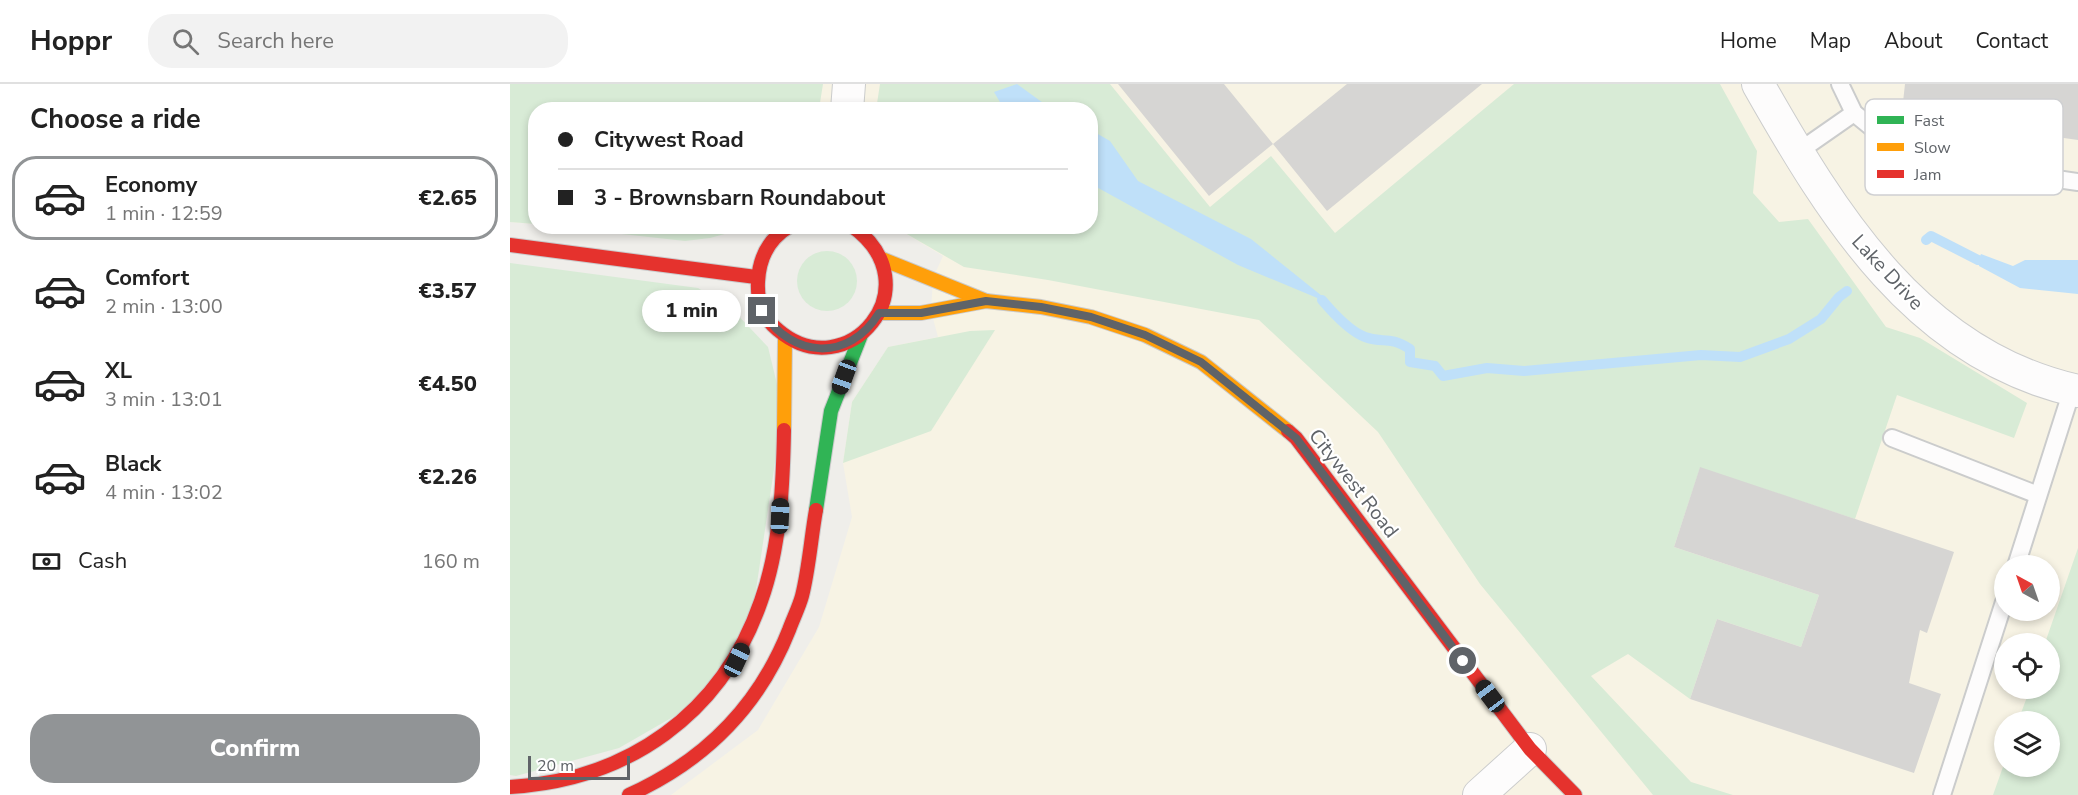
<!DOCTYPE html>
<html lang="en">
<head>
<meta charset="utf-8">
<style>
	:root { --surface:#fff; --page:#f2f2f2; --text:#222; --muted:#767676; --line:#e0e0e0; --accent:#919496 }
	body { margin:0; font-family:"Nunito Sans",sans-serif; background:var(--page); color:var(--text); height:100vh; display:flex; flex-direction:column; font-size:22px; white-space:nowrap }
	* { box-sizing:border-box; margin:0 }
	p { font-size:20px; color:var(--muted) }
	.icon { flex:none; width:33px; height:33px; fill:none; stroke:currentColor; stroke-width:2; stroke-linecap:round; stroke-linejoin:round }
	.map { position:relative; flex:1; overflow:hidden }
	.drawer { display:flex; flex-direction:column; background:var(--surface); width:510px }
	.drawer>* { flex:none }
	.hud { position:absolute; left:18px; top:18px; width:570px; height:132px; border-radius:24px; box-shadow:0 3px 9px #0003; display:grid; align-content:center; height:132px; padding:0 30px; background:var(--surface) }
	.needle { width:39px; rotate:320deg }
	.buttons { position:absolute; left:1484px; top:471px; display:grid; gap:12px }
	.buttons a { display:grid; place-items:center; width:66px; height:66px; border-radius:50%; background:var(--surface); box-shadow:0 3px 9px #0003; font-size:30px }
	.scale { position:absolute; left:18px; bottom:15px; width:102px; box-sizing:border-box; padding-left:6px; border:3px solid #5f6368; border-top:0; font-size:16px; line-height:21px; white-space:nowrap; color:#5f6368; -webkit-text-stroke:4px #fff; paint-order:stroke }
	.end { position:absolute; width:27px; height:27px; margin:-14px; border:8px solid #5f6368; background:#fff; box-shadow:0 0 0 3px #fff }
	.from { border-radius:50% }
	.bubble { position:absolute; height:42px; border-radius:21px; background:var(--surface); box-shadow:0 3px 9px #0003; font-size:20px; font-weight:800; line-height:42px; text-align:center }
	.car { position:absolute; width:18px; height:36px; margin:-18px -9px; border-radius:8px; box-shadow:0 0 4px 2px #0007; background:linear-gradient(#222 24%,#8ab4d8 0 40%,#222 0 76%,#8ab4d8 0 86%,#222 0) }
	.hud b { display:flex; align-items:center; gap:21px; height:57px; font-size:22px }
	.hud b+b { border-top:2px solid var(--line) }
	.hud i { width:15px; height:15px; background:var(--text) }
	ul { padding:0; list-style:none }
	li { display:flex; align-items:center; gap:18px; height:84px; margin:0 12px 9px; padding:0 18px; border:3px solid transparent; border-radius:24px }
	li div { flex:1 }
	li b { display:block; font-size:22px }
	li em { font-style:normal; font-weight:800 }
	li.current { border-color:var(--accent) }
	li>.icon { width:54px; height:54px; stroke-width:1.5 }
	h2 { padding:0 30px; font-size:27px; line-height:72px }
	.pay { display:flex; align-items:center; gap:15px; height:66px; padding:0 30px; font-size:22px }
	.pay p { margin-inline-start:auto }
	.button { display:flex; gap:12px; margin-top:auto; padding:12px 30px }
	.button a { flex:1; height:69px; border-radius:24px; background:var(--accent); color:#fff; font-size:24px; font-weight:800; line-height:69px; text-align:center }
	header { display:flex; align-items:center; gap:36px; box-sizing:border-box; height:84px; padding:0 30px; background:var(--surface); border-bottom:2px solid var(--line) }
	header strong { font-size:28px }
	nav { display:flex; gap:33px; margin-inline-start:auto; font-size:21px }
	.search { width:420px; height:54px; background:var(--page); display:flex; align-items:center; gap:15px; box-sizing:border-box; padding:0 21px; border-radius:24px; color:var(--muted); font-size:22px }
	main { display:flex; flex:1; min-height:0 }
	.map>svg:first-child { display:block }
	.commercial { fill:#f7f3e4; fill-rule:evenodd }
	.green { fill:#d8ebd6 }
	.water { fill:#bfe0f9 }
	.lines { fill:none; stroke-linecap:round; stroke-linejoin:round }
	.stream { stroke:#bfe0f9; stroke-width:10 }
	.building { fill:#d6d5d3 }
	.lane-casing { stroke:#cbcccc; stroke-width:20 }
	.street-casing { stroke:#cbcccc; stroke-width:34 }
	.fast-casing { stroke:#cacacb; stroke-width:16 }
	.slow-casing { stroke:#cacacb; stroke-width:16 }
	.jam-casing { stroke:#cacacb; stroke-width:16 }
	.lane { stroke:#fdfcfc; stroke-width:16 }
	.street { stroke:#fdfcfc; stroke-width:32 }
	.fast { stroke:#30b455; stroke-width:14 }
	.slow { stroke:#ff9f0a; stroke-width:14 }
	.jam { stroke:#e5322d; stroke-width:14 }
	.route { stroke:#5f6368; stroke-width:8 }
	.labels { text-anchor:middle; stroke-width:4.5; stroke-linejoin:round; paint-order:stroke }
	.street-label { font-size:20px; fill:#5f6368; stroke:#fff }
	.key { fill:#fff; stroke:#cfd0d2; stroke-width:1.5 }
	.key-label { font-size:16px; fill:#5f6368 }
</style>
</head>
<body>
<header>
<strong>Hoppr</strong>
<div class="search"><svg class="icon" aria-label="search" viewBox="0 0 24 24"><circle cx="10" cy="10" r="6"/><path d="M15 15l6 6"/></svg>Search here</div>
<nav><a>Home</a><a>Map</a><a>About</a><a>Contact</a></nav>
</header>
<main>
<section class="drawer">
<h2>Choose a ride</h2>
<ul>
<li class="current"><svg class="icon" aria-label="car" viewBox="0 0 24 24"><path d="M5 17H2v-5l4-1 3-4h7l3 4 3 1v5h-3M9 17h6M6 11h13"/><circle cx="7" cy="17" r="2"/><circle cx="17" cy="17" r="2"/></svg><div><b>Economy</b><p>1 min · 12:59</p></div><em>€2.65</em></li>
<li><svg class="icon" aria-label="car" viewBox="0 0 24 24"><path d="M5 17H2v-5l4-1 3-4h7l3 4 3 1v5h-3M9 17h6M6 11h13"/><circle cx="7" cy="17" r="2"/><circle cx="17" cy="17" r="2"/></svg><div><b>Comfort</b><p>2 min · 13:00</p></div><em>€3.57</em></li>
<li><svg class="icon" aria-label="car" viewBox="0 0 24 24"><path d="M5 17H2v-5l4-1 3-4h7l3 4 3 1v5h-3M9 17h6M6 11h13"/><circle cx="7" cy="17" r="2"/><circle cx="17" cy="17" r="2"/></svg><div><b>XL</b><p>3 min · 13:01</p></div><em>€4.50</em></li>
<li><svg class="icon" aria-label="car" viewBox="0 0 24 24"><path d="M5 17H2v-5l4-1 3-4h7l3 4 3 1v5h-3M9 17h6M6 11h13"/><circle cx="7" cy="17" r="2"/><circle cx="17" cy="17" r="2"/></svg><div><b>Black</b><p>4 min · 13:02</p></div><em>€2.26</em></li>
</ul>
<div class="pay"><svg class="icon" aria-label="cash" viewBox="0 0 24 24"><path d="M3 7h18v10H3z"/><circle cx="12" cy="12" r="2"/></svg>Cash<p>160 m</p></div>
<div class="button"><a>Confirm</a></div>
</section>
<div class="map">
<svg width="1568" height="711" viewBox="0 0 1568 711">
	<rect width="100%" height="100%" fill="#efeeea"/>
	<path class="commercial" d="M0,0H1568V711H161L248,646L309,543L342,433L333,379L342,318L378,263L428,253L421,227L423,194L433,172L395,149L392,143L580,142V26H26L25,140L0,138ZM1494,482H1539V526H1494ZM1494,560H1539V604H1494ZM1494,638H1539V682H1494Z"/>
	<g class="green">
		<polygon points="0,0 313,0 309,25 26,26 25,140 0,138"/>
		<polygon points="370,0 600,0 700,123 761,72 825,149 1004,0 1210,0 1247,67 1243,109 1269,138 1298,135 1376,243 1410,254 1517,319 1504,354 1387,311 1345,435 1190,384 1164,463 1309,511 1291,563 1207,535 1180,615 1118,570 1081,592 1181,698 1223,711 1143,711 970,500 868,348 749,236 538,196 454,183 395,149 392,143 580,142 580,26 366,26"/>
		<polygon points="49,143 240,143 200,154 175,157"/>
		<circle cx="317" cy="197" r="30"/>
		<polygon points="0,179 188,204 221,224 258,263 273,325 240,546 196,614 109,664 6,692 0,691"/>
		<polygon points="485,246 421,347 333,379 342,318 378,263 460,247"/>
		<polygon points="1568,464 1568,711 1483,711 1494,680 1494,682 1539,682 1539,638 1508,637 1520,605 1539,604 1539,560 1535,559"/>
	</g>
	<g class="water">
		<polygon points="507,0 540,24 543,25 494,25 484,8"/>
		<polygon points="581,46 600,57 628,97 741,155 812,212 812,216 728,181 581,100"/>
		<polygon points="1471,170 1503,182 1515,176 1568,176 1568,210 1510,204 1469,182 1468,176"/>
	</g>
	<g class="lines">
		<g class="stream">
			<polyline points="1416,156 1421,152 1468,176"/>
			<path d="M812,216C823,229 839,247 855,253C874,260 878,251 900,265V278L925,282L933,292L977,284L1014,287L1191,271L1230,273L1279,255L1311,235L1329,213L1337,207"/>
		</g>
	</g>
	<g class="building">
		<polygon points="608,0 714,0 763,60 699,112"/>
		<polygon points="837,0 972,0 817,127 763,60"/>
		<polygon points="1395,0 1568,0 1568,56 1443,38 1442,56 1385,49 1382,47 1387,18 1393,18"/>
		<polygon points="1190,383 1444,468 1417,549 1410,546 1399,599 1431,610 1404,689 1180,615 1207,535 1291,563 1309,511 1164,463"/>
	</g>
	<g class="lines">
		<g class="lane-casing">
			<g id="lane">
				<polyline points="1330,0 1344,29 1377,56 1409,75 1568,98"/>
				<polyline points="1288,68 1344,29"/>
				<polyline points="1382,354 1528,411"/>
				<polyline points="1506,482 1562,306"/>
				<polyline points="1432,711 1494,518"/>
			</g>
		</g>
		<g class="street-casing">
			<g id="street">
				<path d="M1248,0C1323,132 1408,272 1568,307"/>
				<polyline points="337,26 339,0"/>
				<polyline points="969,711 1020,665"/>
			</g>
		</g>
		<g class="fast-casing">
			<polyline id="fast" points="306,426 321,327 351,251"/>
		</g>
		<g class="slow-casing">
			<g id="slow">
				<polyline points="372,175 476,217"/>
				<polyline points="369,229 411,229 476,217 531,223 581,233 635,251 691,278 778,347"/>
				<polyline points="274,346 275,254"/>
			</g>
		</g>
		<g class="jam-casing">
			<g id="jam">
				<path d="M280,142C258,155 249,174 248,198C247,218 253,234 268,246C337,305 425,202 342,142"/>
				<polyline points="0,161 246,193"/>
				<polyline points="778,347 786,354 1020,665 1065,711"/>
				<path d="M0,703C118,696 212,630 251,517C270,464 273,403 274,346"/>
				<path d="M119,711C194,677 249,622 279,546C283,535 289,523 292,512C299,484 301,454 306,426"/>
			</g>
		</g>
		<use href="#lane" class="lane"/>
		<use href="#street" class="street"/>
		<use href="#fast" class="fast"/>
		<use href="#slow" class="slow"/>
		<use href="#jam" class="jam"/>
	</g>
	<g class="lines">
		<path class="route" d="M252,227C282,275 339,278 369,229H411L476,217L531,223L581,233L635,251L691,278L786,354L953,577"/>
	</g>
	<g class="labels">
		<g class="street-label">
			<text transform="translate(1378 188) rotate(47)" y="7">Lake Drive</text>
			<text transform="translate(844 399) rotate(52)" y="7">Citywest Road</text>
		</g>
	</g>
	<rect x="1355" y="15" width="198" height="96" rx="9" class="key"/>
	<rect x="1367" y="32" width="27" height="8" fill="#30b455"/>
	<rect x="1367" y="59" width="27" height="8" fill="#ff9f0a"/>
	<rect x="1367" y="86" width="27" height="8" fill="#e5322d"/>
	<g class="key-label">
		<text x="1404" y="42">Fast</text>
		<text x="1404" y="69">Slow</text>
		<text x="1404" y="96">Jam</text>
	</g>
</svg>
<div class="buttons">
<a><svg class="needle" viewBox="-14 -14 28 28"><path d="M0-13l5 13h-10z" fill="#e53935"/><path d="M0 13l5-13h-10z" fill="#767676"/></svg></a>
<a><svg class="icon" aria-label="locate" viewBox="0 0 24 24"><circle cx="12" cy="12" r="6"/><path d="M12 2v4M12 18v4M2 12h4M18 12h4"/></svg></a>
<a><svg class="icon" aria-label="layers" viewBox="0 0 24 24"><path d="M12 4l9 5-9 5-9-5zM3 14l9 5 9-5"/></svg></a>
</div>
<div class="scale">20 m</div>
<i class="end from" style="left:953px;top:577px"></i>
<i class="end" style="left:252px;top:227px"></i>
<div class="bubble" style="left:132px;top:206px;width:99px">1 min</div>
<i class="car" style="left:334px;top:293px;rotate:200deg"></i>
<i class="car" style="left:270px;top:432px;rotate:2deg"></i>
<i class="car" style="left:227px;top:576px;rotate:25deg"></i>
<i class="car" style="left:980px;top:612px;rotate:323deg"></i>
<div class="hud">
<b><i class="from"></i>Citywest Road</b>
<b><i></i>3 - Brownsbarn Roundabout</b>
</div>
</div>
</main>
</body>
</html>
